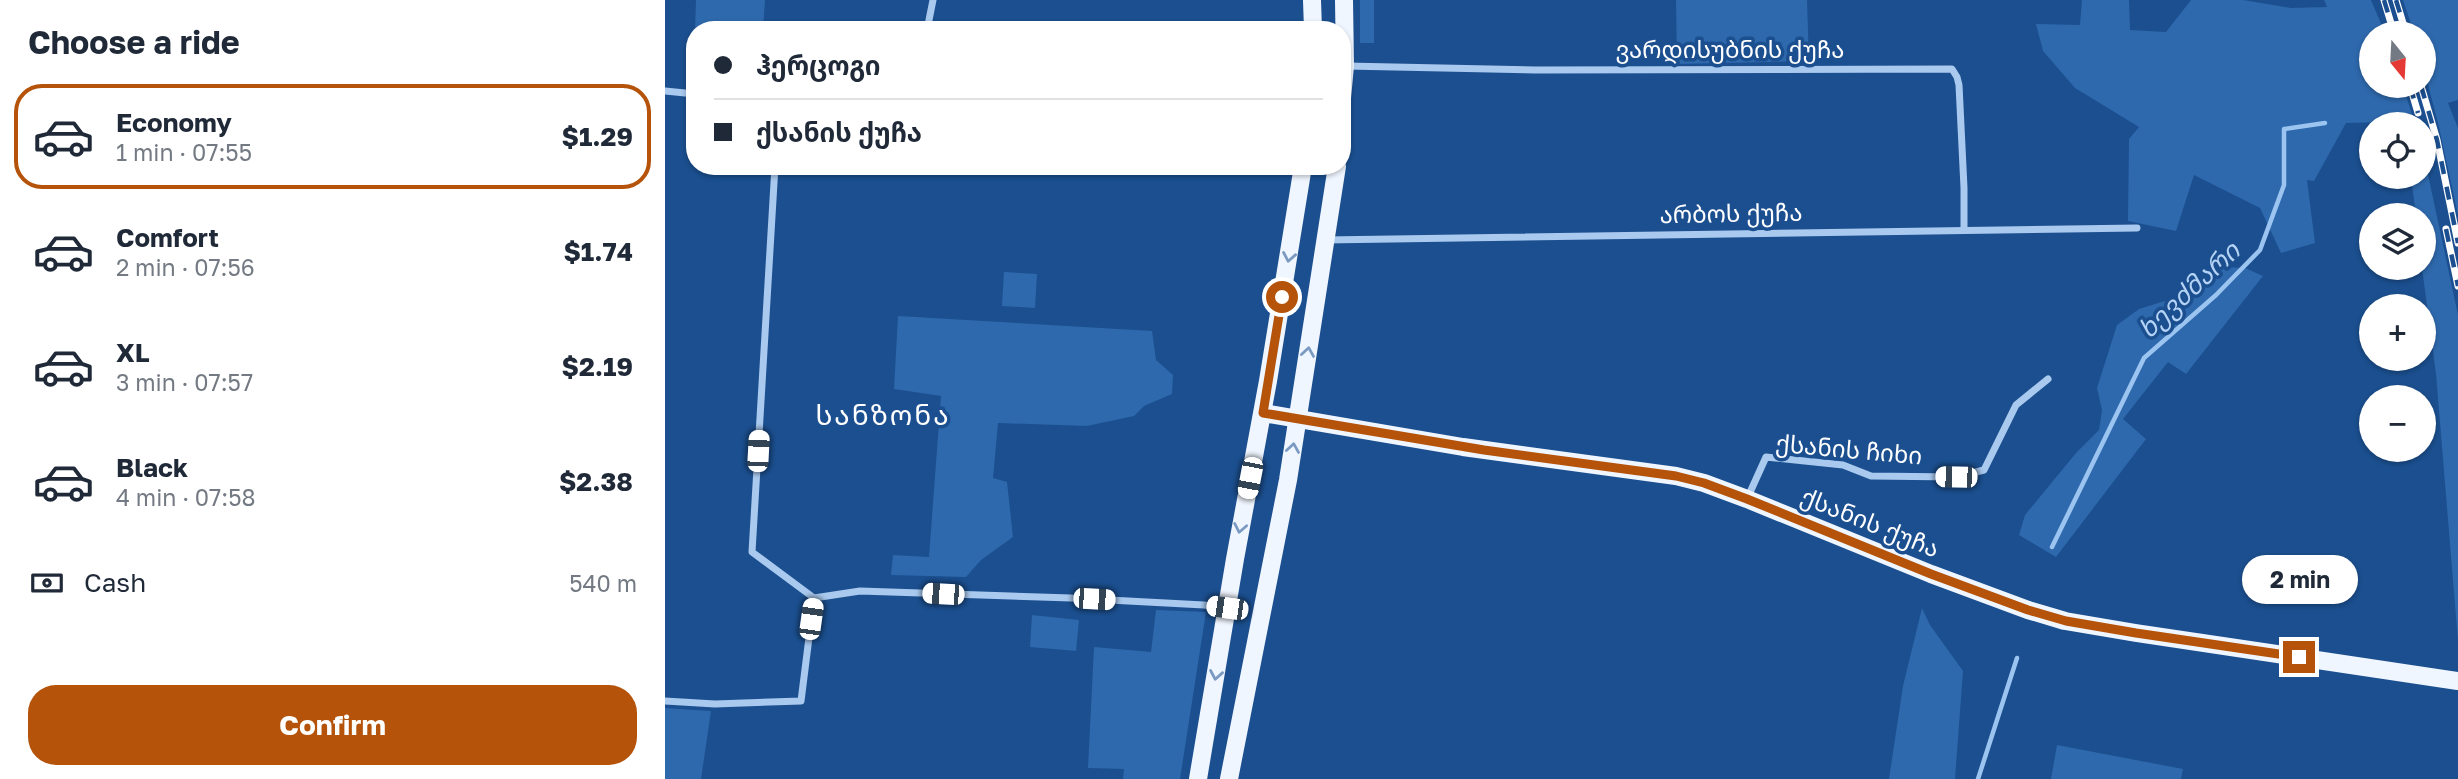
<!DOCTYPE html>
<html lang="en">
<head>
<meta charset="utf-8">
<style>
	:root { --surface:#fff; --page:#f6f6f7; --text:#1f2937; --muted:#747a83; --line:#e0e1e3; --accent:#b45309 }
	body { margin:0; font-family:"Golos Text","Noto Sans Georgian",sans-serif; background:var(--page); color:var(--text); height:100vh; display:flex; flex-direction:column; font-size:26px; white-space:nowrap }
	* { box-sizing:border-box; margin:0 }
	p { font-size:23px; color:var(--muted) }
	.icon { flex:none; width:38px; height:38px; fill:none; stroke:currentColor; stroke-width:2; stroke-linecap:round; stroke-linejoin:round }
	.map { position:relative; flex:1; overflow:hidden }
	.sheet { display:flex; flex-direction:column; background:var(--surface); width:665px }
	.sheet>* { flex:none }
	.hud { position:absolute; left:21px; top:21px; width:665px; height:154px; border-radius:28px; box-shadow:0 2px 5px #0004; display:grid; align-content:center; height:154px; padding:0 28px; background:var(--surface) }
	.needle { width:46px; rotate:162deg }
	.buttons { position:absolute; left:1694px; top:21px; display:grid; gap:14px }
	.buttons a { display:grid; place-items:center; width:77px; height:77px; border-radius:50%; background:var(--surface); box-shadow:0 2px 5px #0004; font-size:35px }
	.end { position:absolute; width:32px; height:32px; margin:-16px; border:9px solid #b45309; background:#fff; box-shadow:0 0 0 4px #fff }
	.from { border-radius:50% }
	.bubble { position:absolute; height:49px; border-radius:24px; background:var(--surface); box-shadow:0 2px 5px #0004; font-size:23px; font-weight:700; line-height:49px; text-align:center }
	.car { position:absolute; width:21px; height:42px; margin:-21px -10px; border-radius:9px; box-shadow:0 0 5px 2px #0007; background:linear-gradient(#fff 24%,#345 0 40%,#fff 0 76%,#345 0 86%,#fff 0) }
	.hud b { display:flex; align-items:center; gap:24px; height:66px; font-size:26px }
	.hud b+b { border-top:2px solid var(--line) }
	.hud i { width:18px; height:18px; background:var(--text) }
	ul { padding:0; list-style:none }
	li { display:flex; align-items:center; gap:21px; height:105px; margin:0 14px 10px; padding:0 14px; border:4px solid transparent; border-radius:28px }
	li div { flex:1 }
	li b { display:block; font-size:26px }
	li em { font-style:normal; font-weight:700 }
	li.on { border-color:var(--accent) }
	li>.icon { width:63px; height:63px; stroke-width:1.5 }
	h2 { padding:0 28px; font-size:32px; line-height:84px }
	.pay { display:flex; align-items:center; gap:18px; height:77px; padding:0 28px; font-size:26px }
	.pay p { margin-inline-start:auto }
	.primary-button { display:flex; gap:14px; margin-top:auto; padding:14px 28px }
	.primary-button a { flex:1; height:80px; border-radius:28px; background:var(--accent); color:#fff; font-size:28px; font-weight:700; line-height:80px; text-align:center }
	main { display:flex; flex:1; min-height:0 }
	.map>svg:first-child { display:block }
	.green { fill:#2e69ad }
	.lines { fill:none; stroke-linecap:round; stroke-linejoin:round }
	.stream { stroke:#9cc4f0; stroke-width:4.5 }
	.minor { stroke:#a9c9ee; stroke-width:7 }
	.primary { stroke:#f0f6ff; stroke-width:18 }
	.rail-casing { stroke:#fff; stroke-width:7 }
	.rail { stroke:#1b4f8f; stroke-width:4.5; stroke-dasharray:13; stroke-linecap:butt }
	.oneway { stroke:#7b9ac1 }
	.route { stroke:#b45309; stroke-width:9 }
	.labels { text-anchor:middle; stroke-width:7; stroke-linejoin:round; paint-order:stroke }
	.street-label { font-size:24px; fill:#fff; stroke:#1b4f8f }
	.water-label { font-size:26px; font-style:italic; fill:#b5d3f5; stroke:#1b4f8f }
	.quarter-label { font-size:28px; letter-spacing:2px; fill:#fff; stroke:#1b4f8f }
</style>
</head>
<body>
<main>
<section class="sheet">
<h2>Choose a ride</h2>
<ul>
<li class="on"><svg class="icon" aria-label="car" viewBox="0 0 24 24"><path d="M5 17H2v-5l4-1 3-4h7l3 4 3 1v5h-3M9 17h6M6 11h13"/><circle cx="7" cy="17" r="2"/><circle cx="17" cy="17" r="2"/></svg><div><b>Economy</b><p>1 min · 07:55</p></div><em>$1.29</em></li>
<li><svg class="icon" aria-label="car" viewBox="0 0 24 24"><path d="M5 17H2v-5l4-1 3-4h7l3 4 3 1v5h-3M9 17h6M6 11h13"/><circle cx="7" cy="17" r="2"/><circle cx="17" cy="17" r="2"/></svg><div><b>Comfort</b><p>2 min · 07:56</p></div><em>$1.74</em></li>
<li><svg class="icon" aria-label="car" viewBox="0 0 24 24"><path d="M5 17H2v-5l4-1 3-4h7l3 4 3 1v5h-3M9 17h6M6 11h13"/><circle cx="7" cy="17" r="2"/><circle cx="17" cy="17" r="2"/></svg><div><b>XL</b><p>3 min · 07:57</p></div><em>$2.19</em></li>
<li><svg class="icon" aria-label="car" viewBox="0 0 24 24"><path d="M5 17H2v-5l4-1 3-4h7l3 4 3 1v5h-3M9 17h6M6 11h13"/><circle cx="7" cy="17" r="2"/><circle cx="17" cy="17" r="2"/></svg><div><b>Black</b><p>4 min · 07:58</p></div><em>$2.38</em></li>
</ul>
<div class="pay"><svg class="icon" aria-label="cash" viewBox="0 0 24 24"><path d="M3 7h18v10H3z"/><circle cx="12" cy="12" r="2"/></svg>Cash<p>540 m</p></div>
<div class="primary-button"><a>Confirm</a></div>
</section>
<div class="map">
<svg width="1793" height="779" viewBox="0 0 1793 779">
	<rect width="100%" height="100%" fill="#1b4f8f"/>
	<g class="green">
		<polygon points="31,0 100,0 98,30 30,30"/>
		<rect x="695" y="0" width="14" height="43"/>
		<polygon points="1011,0 1142,0 1144,61 1012,64"/>
		<polygon points="1417,0 1464,0 1465,30 1501,32 1526,0 1578,0 1626,8 1662,7 1659,0 1706,0 1720,33 1706,33 1706,86 1738,86 1750,124 1721,124 1718,122 1681,123 1649,181 1642,180 1650,243 1616,253 1595,208 1529,175 1511,231 1463,221 1464,139 1474,127 1410,88 1378,51 1371,24 1415,25"/>
		<polygon points="1738,0 1793,0 1793,100 1783,103 1793,128 1793,215 1774,127 1759,69 1759,33 1749,33"/>
		<polygon points="277,21 339,22 339,30 277,30"/>
		<polygon points="1759,156 1793,315 1793,641 1771,374 1757,268 1759,215 1751,215 1746,177 1759,177"/>
		<polygon points="1560,267 1580,268 1598,276 1521,374 1503,362 1458,419 1481,439 1391,557 1354,535 1360,515 1411,453 1434,430 1437,410 1432,388 1452,325 1474,309 1519,295 1532,279"/>
		<polygon points="339,272 372,274 370,308 337,306"/>
		<polygon points="233,316 487,331 491,360 508,375 507,394 479,406 469,416 422,426 333,423 328,478 342,482 348,537 316,560 301,577 226,575 228,555 264,557 276,396 229,389"/>
		<polygon points="1257,608 1265,625 1298,671 1290,779 1224,779 1238,686"/>
		<polygon points="491,610 541,612 515,779 458,779 459,769 423,768 429,647 486,652"/>
		<polygon points="367,615 414,620 411,651 365,647"/>
		<polygon points="0,708 46,711 36,779 0,779"/>
		<polygon points="1392,745 1518,769 1516,779 1386,779"/>
	</g>
	<g class="lines">
		<g class="stream">
			<polyline points="1387,547 1479,358 1551,295 1595,250 1619,185 1619,129 1660,123"/>
			<polyline points="1313,779 1352,658"/>
		</g>
		<g class="minor">
			<polyline points="262,30 268,0"/>
			<polyline points="681,66 870,70 1287,69 1292,77 1294,85 1299,188 1299,230"/>
			<polyline points="0,91 30,94"/>
			<polyline points="110,166 87,552 149,598 195,591 406,598 539,605 562,608"/>
			<polyline points="660,240 1472,228"/>
			<polyline points="1082,499 1101,457 1178,465 1206,476 1291,477 1319,470 1351,405 1383,379"/>
			<polyline points="0,701 50,704 136,701 149,598"/>
		</g>
		<g class="primary">
			<polyline points="647,0 648,30"/>
			<polyline points="677,98 680,66 679,0"/>
			<polyline points="598,413 798,447 1011,476 1039,483 1082,499 1266,574 1363,610 1400,621 1471,633 1793,681"/>
			<polyline points="533,779 570,559 603,381 638,166"/>
			<polyline points="564,779 623,480 672,166"/>
		</g>
		<g class="rail-casing">
			<g id="rail">
				<polyline points="1719,0 1729,33"/>
				<polyline points="1731,0 1741,33"/>
				<polyline points="1745,86 1753,113"/>
				<polyline points="1756,86 1772,140 1793,243"/>
				<polyline points="1781,229 1793,286"/>
			</g>
		</g>
		<use href="#rail" class="rail"/>
	</g>
	<defs><path id="oneway-chevron" d="M-2-3.5L2.5 0L-2 3.5" fill="none" stroke-width="1.6" stroke-linecap="round" stroke-linejoin="round" transform="scale(1.75)"/></defs>
	<g class="oneway">
		<use href="#oneway-chevron" transform="translate(624 257) rotate(100)"/>
		<use href="#oneway-chevron" transform="translate(643 352) rotate(-81)"/>
		<use href="#oneway-chevron" transform="translate(628 448) rotate(-81)"/>
		<use href="#oneway-chevron" transform="translate(575 528) rotate(101)"/>
		<use href="#oneway-chevron" transform="translate(551 675) rotate(100)"/>
	</g>
	<g class="lines">
		<polyline class="route" points="617,297 598,413 819,450 1011,476 1039,483 1082,499 1266,574 1363,610 1401,621 1471,633 1634,657"/>
	</g>
	<g class="labels">
		<g class="street-label">
			<text x="1065" y="58">ვარდისუბნის ქუჩა</text>
			<text transform="translate(1066 214) rotate(-1)" y="8">არბოს ქუჩა</text>
			<text transform="translate(1184 450) rotate(5)" y="8">ქსანის ჩიხი</text>
			<text transform="translate(1205 523) rotate(22)" y="8">ქსანის ქუჩა</text>
		</g>
		<g class="water-label">
			<text transform="translate(1524 290) rotate(-43)" y="9">ხევძმარი</text>
		</g>
		<g class="quarter-label">
			<text x="218" y="425">სანზონა</text>
		</g>
	</g>
</svg>
<div class="buttons">
<a><svg class="needle" viewBox="-14 -14 28 28"><path d="M0-13l5 13h-10z" fill="#e53935"/><path d="M0 13l5-13h-10z" fill="#747a83"/></svg></a>
<a><svg class="icon" aria-label="locate" viewBox="0 0 24 24"><circle cx="12" cy="12" r="6"/><path d="M12 2v4M12 18v4M2 12h4M18 12h4"/></svg></a>
<a><svg class="icon" aria-label="layers" viewBox="0 0 24 24"><path d="M12 4l9 5-9 5-9-5zM3 14l9 5 9-5"/></svg></a>
<a>+</a>
<a>−</a>
</div>
<i class="end from" style="left:617px;top:297px"></i>
<i class="end" style="left:1634px;top:657px"></i>
<div class="bubble" style="left:1577px;top:555px;width:116px">2 min</div>
<i class="car" style="left:93px;top:451px;rotate:3deg"></i>
<i class="car" style="left:1291px;top:477px;rotate:271deg"></i>
<i class="car" style="left:585px;top:478px;rotate:191deg"></i>
<i class="car" style="left:278px;top:594px;rotate:273deg"></i>
<i class="car" style="left:429px;top:599px;rotate:93deg"></i>
<i class="car" style="left:562px;top:608px;rotate:278deg"></i>
<i class="car" style="left:146px;top:619px;rotate:8deg"></i>
<div class="hud">
<b><i class="from"></i>ჰერცოგი</b>
<b><i></i>ქსანის ქუჩა</b>
</div>
</div>
</main>
</body>
</html>
